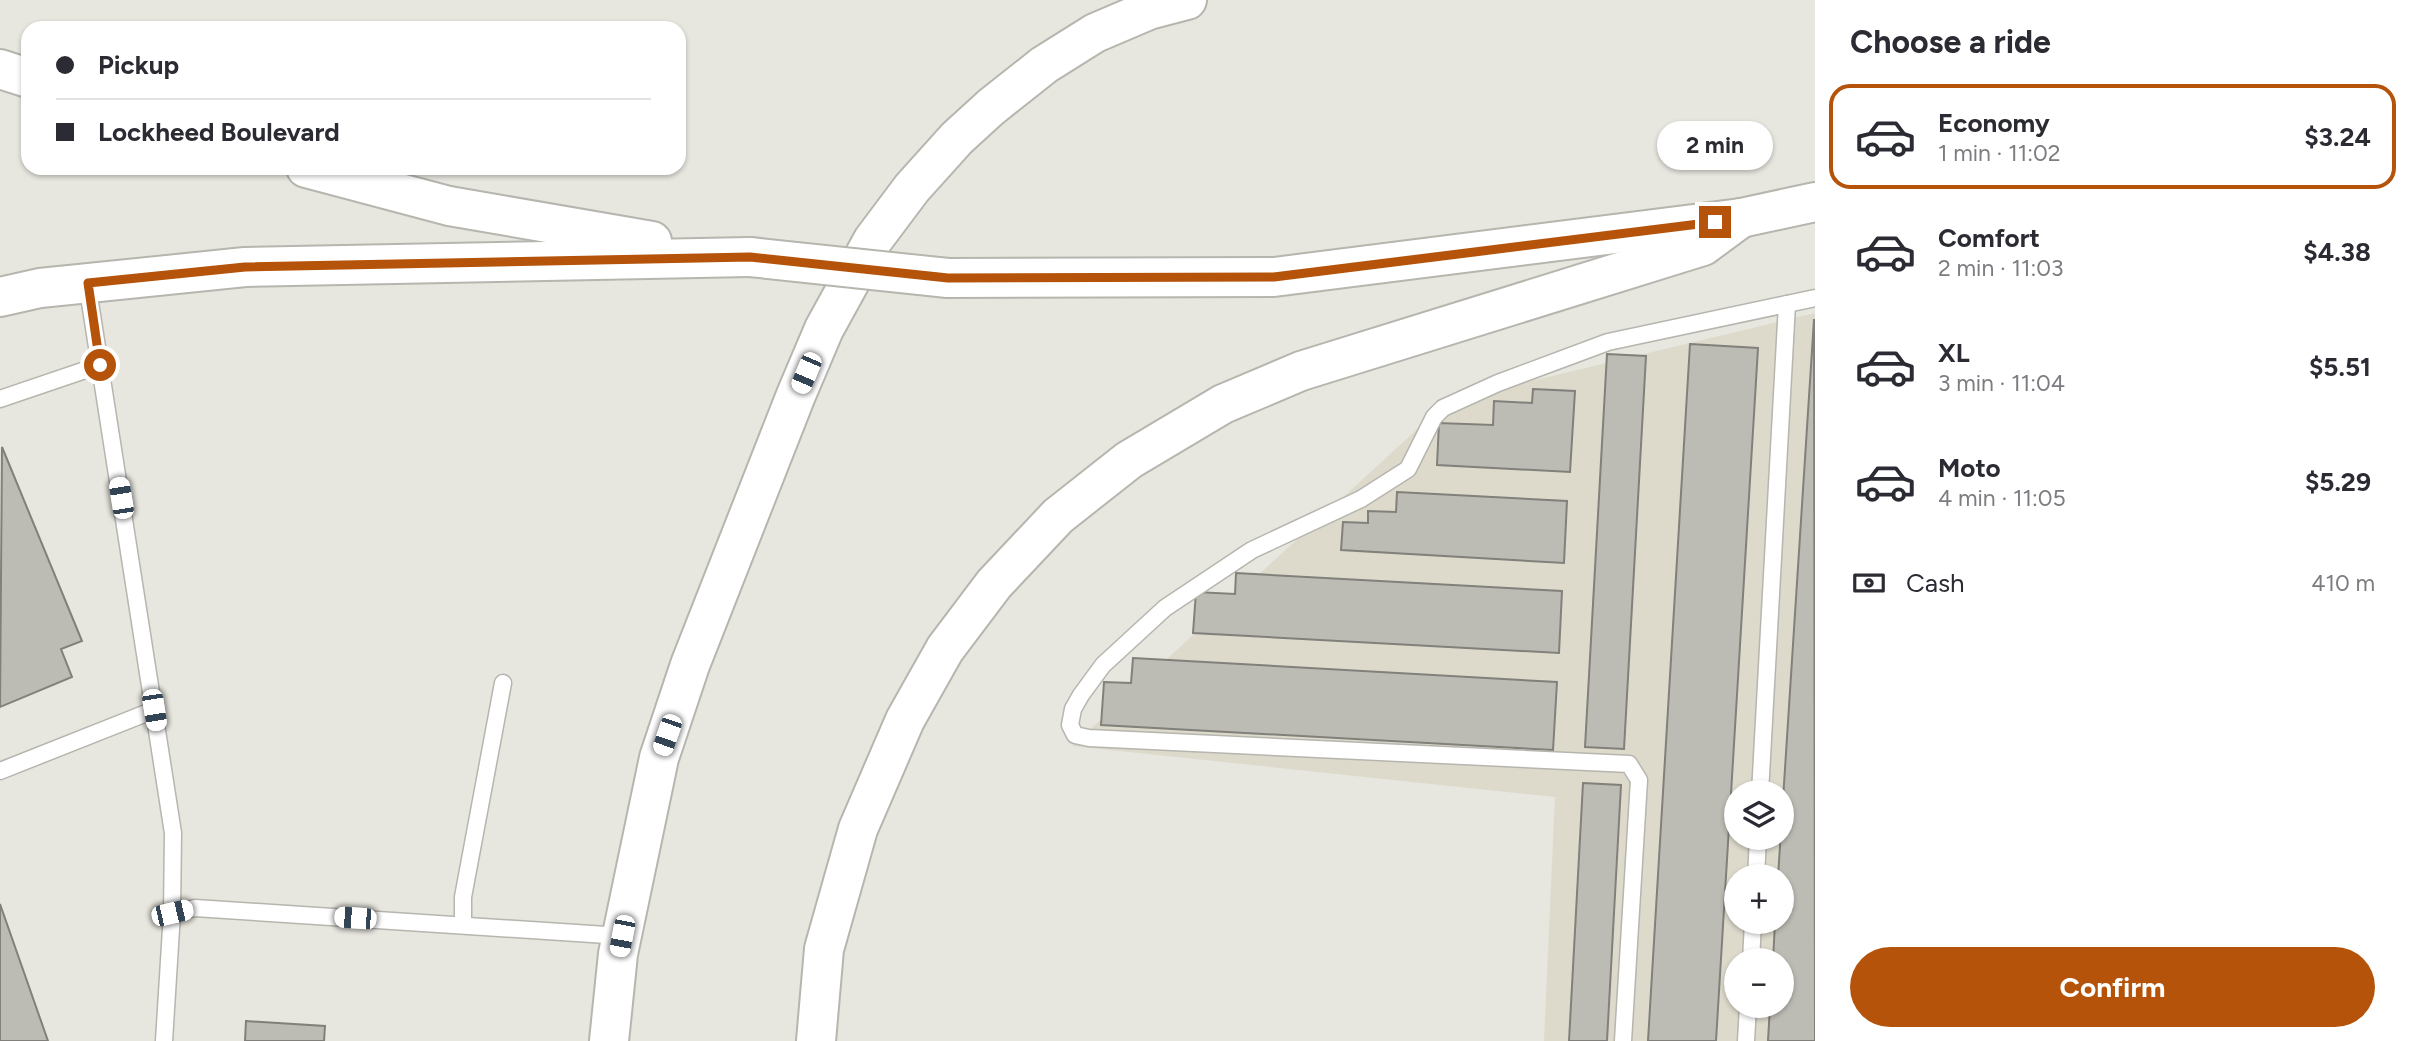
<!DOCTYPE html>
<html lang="en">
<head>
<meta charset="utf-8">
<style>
	:root { --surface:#fff; --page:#f2f2f3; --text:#2b2b33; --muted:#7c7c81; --line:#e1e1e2; --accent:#b45309 }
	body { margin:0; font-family:Figtree,sans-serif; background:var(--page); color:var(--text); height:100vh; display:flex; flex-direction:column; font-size:26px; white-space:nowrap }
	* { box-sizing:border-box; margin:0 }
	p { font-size:23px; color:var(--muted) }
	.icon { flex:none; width:38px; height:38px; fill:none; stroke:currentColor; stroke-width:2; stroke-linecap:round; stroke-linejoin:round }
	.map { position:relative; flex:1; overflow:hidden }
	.drawer { display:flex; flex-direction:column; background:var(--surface); width:595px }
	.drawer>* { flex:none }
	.hud { position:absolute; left:21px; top:21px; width:665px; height:154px; border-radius:21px; box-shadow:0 2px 5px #0004; display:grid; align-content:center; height:154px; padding:0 35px; background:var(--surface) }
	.tools { position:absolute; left:1724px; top:780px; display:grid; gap:14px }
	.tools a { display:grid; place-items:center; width:70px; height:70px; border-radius:50%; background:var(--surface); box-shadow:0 2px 5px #0004; font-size:35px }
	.end { position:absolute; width:32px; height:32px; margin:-16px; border:9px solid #b45309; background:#fff; box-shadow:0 0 0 4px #fff }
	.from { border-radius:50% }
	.bubble { position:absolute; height:49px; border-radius:24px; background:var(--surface); box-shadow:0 2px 5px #0004; font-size:23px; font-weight:700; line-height:49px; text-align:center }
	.car { position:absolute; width:21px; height:42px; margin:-21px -10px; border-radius:9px; box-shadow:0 0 5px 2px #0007; background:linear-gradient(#fff 24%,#345 0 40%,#fff 0 76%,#345 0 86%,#fff 0) }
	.hud b { display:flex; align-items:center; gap:24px; height:66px; font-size:26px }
	.hud b+b { border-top:2px solid var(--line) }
	.hud i { width:18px; height:18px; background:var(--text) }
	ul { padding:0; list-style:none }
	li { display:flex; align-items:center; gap:21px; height:105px; margin:0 14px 10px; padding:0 21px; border:4px solid transparent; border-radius:21px }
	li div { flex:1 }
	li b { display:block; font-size:26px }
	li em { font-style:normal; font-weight:700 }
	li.on { border-color:var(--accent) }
	li>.icon { width:63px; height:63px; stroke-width:1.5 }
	h2 { padding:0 35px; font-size:32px; line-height:84px }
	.pay { display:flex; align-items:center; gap:18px; height:77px; padding:0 35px; font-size:26px }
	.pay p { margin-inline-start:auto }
	.primary-button { display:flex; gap:14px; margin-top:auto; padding:14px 35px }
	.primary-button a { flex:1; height:80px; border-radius:42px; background:var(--accent); color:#fff; font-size:28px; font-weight:700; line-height:80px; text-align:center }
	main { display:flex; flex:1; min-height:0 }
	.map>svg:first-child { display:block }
	.built { fill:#dddacc; fill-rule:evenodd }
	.building { fill:#bcbbb4; stroke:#81807a; stroke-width:2 }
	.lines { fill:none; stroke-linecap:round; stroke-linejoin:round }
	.service-casing { stroke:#b6b5ae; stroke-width:19 }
	.secondary-casing { stroke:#b6b5ae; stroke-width:42 }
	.primary-casing { stroke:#b6b5ae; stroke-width:42 }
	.service { stroke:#fff; stroke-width:16 }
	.secondary { stroke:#fff; stroke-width:38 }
	.primary { stroke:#fff; stroke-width:38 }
	.secondary-bridge-casing { stroke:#b6b5ae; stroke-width:42; stroke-linecap:butt }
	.secondary-bridge { stroke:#fff; stroke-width:38 }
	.route { stroke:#b45309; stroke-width:9 }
</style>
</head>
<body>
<main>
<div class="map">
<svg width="1815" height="1041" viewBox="0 0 1815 1041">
	<rect width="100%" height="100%" fill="#e7e6df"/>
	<path class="built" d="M1815,313V1041H1544L1555,797L1072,746L1448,401ZM1736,793H1782V838H1736ZM1736,877H1782V922H1736ZM1736,961H1782V1006H1736Z"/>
	<g class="building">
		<polygon points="1814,319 1815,1041 1768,1041 1770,1006 1782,1006 1782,961 1773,961 1775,922 1782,922 1782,877 1778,877"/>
		<polygon points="1690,344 1758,348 1716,1041 1648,1041"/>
		<polygon points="1607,354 1646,356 1624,749 1585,747"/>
		<polygon points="1533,389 1575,391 1570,472 1437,465 1439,423 1493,425 1494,401 1532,403"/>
		<polygon points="2,447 82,641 61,649 72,677 0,707"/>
		<polygon points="1397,492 1567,501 1564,563 1341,550 1343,522 1368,523 1368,511 1396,512"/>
		<polygon points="1236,573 1562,591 1559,653 1193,633 1196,592 1235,594"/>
		<polygon points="1133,658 1557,682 1553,750 1101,725 1104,682 1131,683"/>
		<polygon points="1583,783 1621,785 1607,1041 1569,1041"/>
		<polygon points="0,904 48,1041 0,1041"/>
		<polygon points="246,1021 325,1026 324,1041 245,1041"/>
	</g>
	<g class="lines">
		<g class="service-casing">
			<g id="service">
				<polyline points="87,283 173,833 172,913 195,908 622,936"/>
				<polyline points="0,399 100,365"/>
				<polyline points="0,771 154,710"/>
				<polyline points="1760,793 1787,304"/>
				<polyline points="1756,877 1758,838"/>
				<polyline points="463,925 463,897 503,683"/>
				<polyline points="1751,961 1753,922"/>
				<polyline points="164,1041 172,913"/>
				<polyline points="1623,1041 1639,780 1629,764 1089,738 1075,735 1070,725 1073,709 1081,695 1103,665 1165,608 1252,550 1361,499 1408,469 1434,417 1443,408 1498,383 1608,342 1815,298"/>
				<polyline points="1746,1041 1748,1006"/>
			</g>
		</g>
		<g class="secondary-casing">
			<polyline id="secondary" points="948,278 1274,277 1741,218 1815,202"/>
		</g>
		<g class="primary-casing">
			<g id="primary">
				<polyline points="0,69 28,78"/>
				<polyline points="306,168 449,206 652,241"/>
				<polyline points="0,297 40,288 245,267 750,257"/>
				<polyline points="609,1041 618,954 659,758 690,665 796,395 824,329 873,240 912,188 957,138 991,107 1044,65 1095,33 1149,10 1187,0"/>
				<polyline points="816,1041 824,949 858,829 905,720 945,649 994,584 1058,516 1129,460 1223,404 1301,371 1703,246 1741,218"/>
			</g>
		</g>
		<use href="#service" class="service"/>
		<use href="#secondary" class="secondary"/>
		<use href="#primary" class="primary"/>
		<g class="secondary-bridge-casing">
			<polyline id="secondary-bridge" points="750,257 948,278"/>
		</g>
		<use href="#secondary-bridge" class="secondary-bridge"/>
	</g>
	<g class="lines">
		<polyline class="route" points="100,365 88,283 245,267 750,257 948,278 1274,277 1715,222"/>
	</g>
</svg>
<div class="tools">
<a><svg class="icon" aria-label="layers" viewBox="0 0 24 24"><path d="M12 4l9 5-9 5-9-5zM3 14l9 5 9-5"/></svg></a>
<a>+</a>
<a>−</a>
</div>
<i class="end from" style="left:100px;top:365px"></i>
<i class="end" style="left:1715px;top:222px"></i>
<div class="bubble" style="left:1657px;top:121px;width:116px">2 min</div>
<i class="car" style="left:806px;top:373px;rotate:203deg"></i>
<i class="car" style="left:121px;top:498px;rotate:351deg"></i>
<i class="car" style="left:154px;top:710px;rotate:171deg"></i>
<i class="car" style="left:667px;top:735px;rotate:199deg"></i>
<i class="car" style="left:172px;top:913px;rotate:77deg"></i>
<i class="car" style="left:355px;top:918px;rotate:274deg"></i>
<i class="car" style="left:622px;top:936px;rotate:191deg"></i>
<div class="hud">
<b><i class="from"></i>Pickup</b>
<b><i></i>Lockheed Boulevard</b>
</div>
</div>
<section class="drawer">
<h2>Choose a ride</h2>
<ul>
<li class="on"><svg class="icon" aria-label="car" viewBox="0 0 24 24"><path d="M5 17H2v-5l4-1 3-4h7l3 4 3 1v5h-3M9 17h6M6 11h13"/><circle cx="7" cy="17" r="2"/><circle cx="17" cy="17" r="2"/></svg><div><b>Economy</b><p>1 min · 11:02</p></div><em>$3.24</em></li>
<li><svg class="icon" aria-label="car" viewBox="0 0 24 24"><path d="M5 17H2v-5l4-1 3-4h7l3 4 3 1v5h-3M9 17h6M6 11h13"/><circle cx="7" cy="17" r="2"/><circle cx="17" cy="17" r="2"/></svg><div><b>Comfort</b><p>2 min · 11:03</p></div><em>$4.38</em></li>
<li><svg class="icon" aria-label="car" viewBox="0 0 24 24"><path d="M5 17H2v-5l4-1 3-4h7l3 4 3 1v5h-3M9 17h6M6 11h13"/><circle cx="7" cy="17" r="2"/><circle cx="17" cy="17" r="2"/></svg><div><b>XL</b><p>3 min · 11:04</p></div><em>$5.51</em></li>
<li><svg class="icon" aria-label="car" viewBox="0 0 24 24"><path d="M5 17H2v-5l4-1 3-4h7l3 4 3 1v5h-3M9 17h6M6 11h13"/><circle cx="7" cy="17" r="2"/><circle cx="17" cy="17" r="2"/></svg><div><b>Moto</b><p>4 min · 11:05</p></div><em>$5.29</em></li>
</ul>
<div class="pay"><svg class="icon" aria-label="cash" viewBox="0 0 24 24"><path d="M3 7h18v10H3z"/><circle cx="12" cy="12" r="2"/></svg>Cash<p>410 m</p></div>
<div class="primary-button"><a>Confirm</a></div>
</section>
</main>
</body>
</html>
